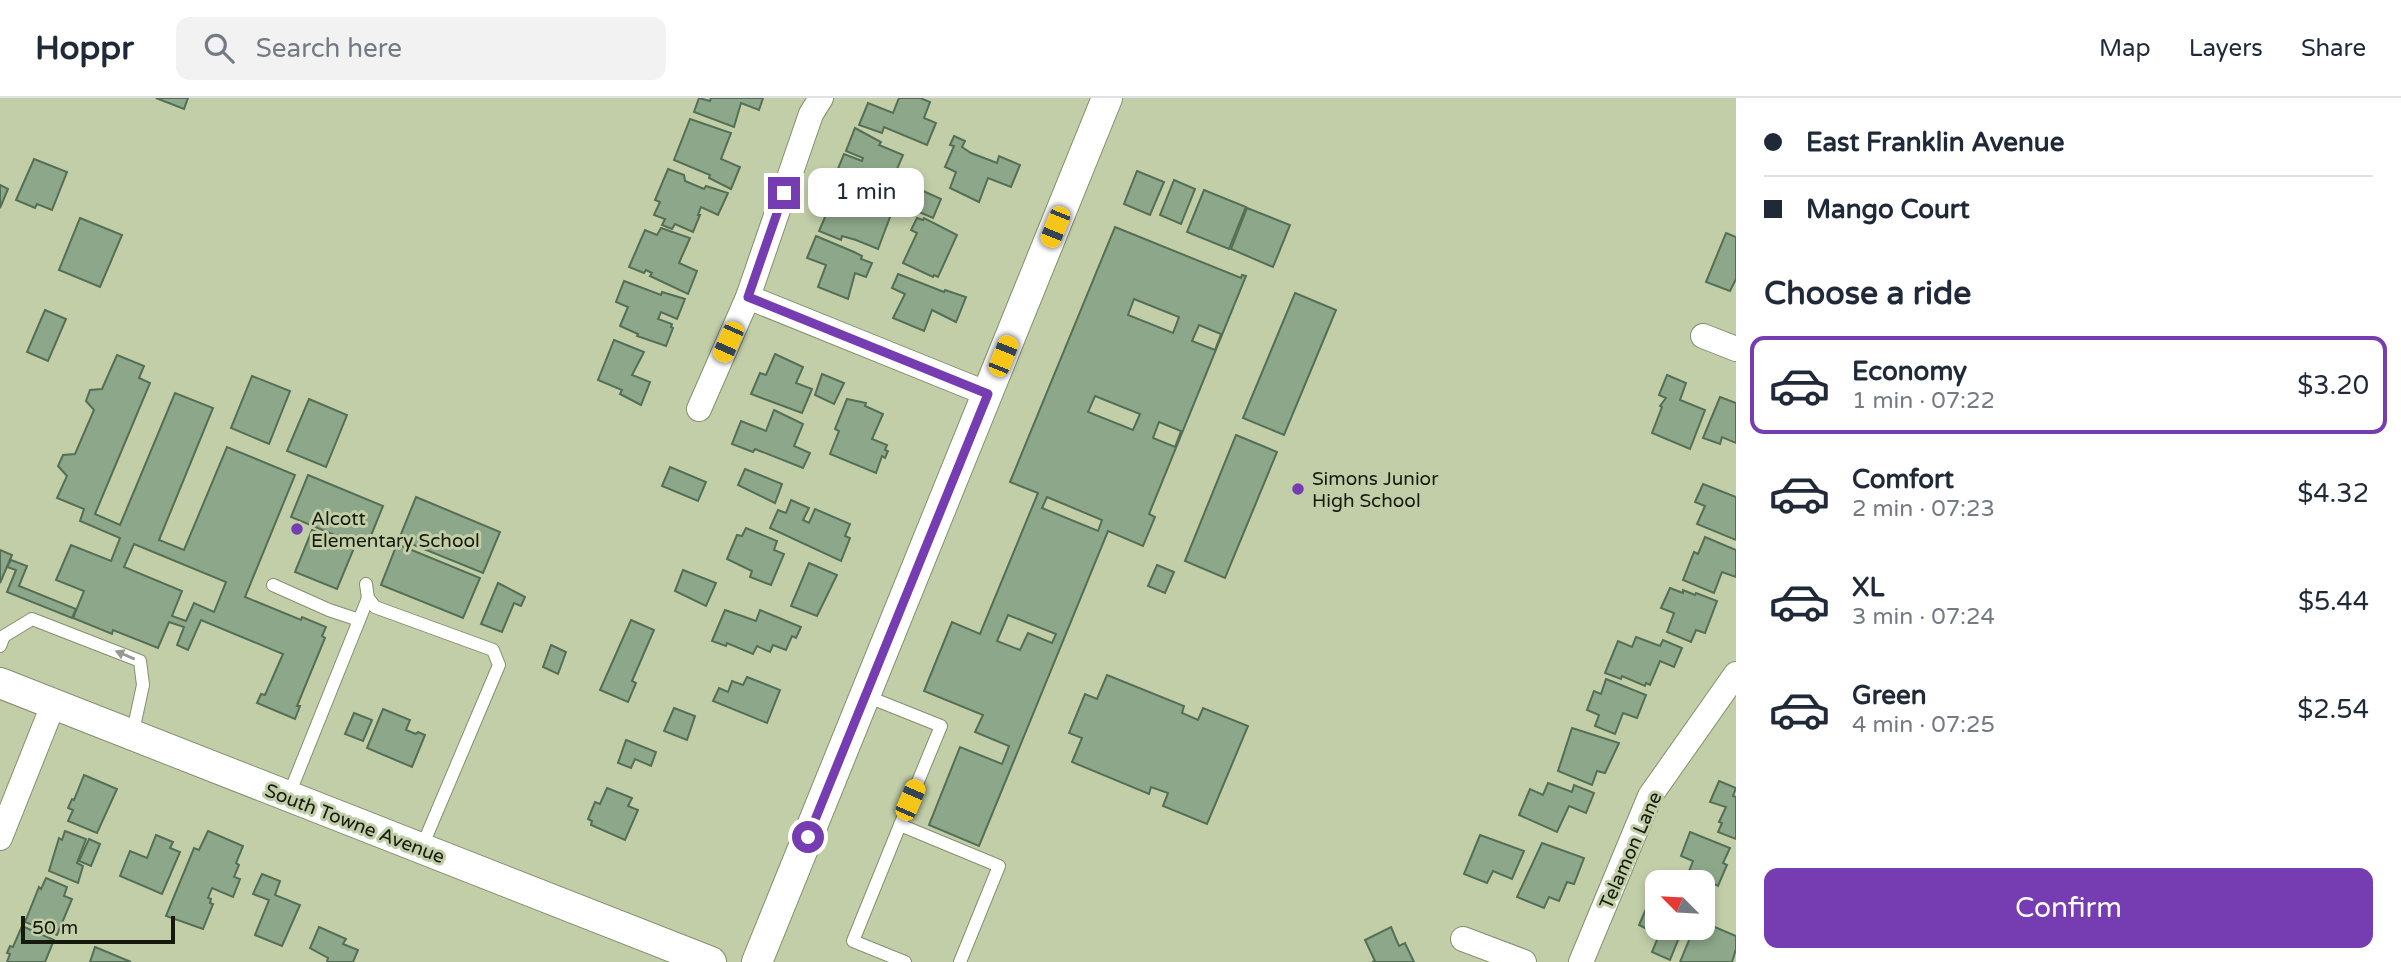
<!DOCTYPE html>
<html lang="en">
<head>
<meta charset="utf-8">
<style>
	:root { --surface:#fff; --page:#f2f2f3; --text:#1f2937; --muted:#747a83; --line:#e0e1e3; --accent:#763cb1 }
	body { margin:0; font-family:"Varela Round",sans-serif; background:var(--page); color:var(--text); height:100vh; display:flex; flex-direction:column; font-size:26px; white-space:nowrap }
	* { box-sizing:border-box; margin:0 }
	p { font-size:23px; color:var(--muted) }
	.icon { flex:none; width:38px; height:38px; fill:none; stroke:currentColor; stroke-width:2; stroke-linecap:round; stroke-linejoin:round }
	.map { position:relative; flex:1; overflow:hidden }
	.details { display:flex; flex-direction:column; background:var(--surface); width:665px }
	.details>* { flex:none }
	.hud { display:grid; align-content:center; height:154px; padding:0 28px; background:var(--surface) }
	.needle { width:46px; rotate:294deg }
	.tools { position:absolute; left:1645px; top:772px; display:grid; gap:14px }
	.tools a { display:grid; place-items:center; width:70px; height:70px; border-radius:14px; background:var(--surface); box-shadow:0 4px 10px #0003; font-size:35px }
	.scale { position:absolute; left:21px; bottom:18px; width:154px; box-sizing:border-box; padding-left:7px; border:4px solid #161a0d; border-top:0; font-size:19px; line-height:24px; white-space:nowrap; color:#161a0d; -webkit-text-stroke:5px #c1cea8; paint-order:stroke }
	.end { position:absolute; width:32px; height:32px; margin:-16px; border:9px solid #763cb1; background:#fff; box-shadow:0 0 0 4px #fff }
	.from { border-radius:50% }
	.bubble { position:absolute; height:49px; border-radius:14px; background:var(--surface); box-shadow:0 4px 10px #0003; font-size:23px; font-weight:600; line-height:49px; text-align:center }
	.car { position:absolute; width:21px; height:42px; margin:-21px -10px; border-radius:9px; box-shadow:0 0 5px 2px #0007; background:linear-gradient(#f5c518 24%,#345 0 40%,#f5c518 0 76%,#345 0 86%,#f5c518 0) }
	.hud b { display:flex; align-items:center; gap:24px; height:66px; font-size:26px }
	.hud b+b { border-top:2px solid var(--line) }
	.hud i { width:18px; height:18px; background:var(--text) }
	ul { padding:0; list-style:none }
	li { display:flex; align-items:center; gap:21px; height:98px; margin:0 14px 10px; padding:0 14px; border:4px solid transparent; border-radius:14px }
	li div { flex:1 }
	li b { display:block; font-size:26px }
	li em { font-style:normal; font-weight:600 }
	li.active { border-color:var(--accent) }
	li>.icon { width:63px; height:63px; stroke-width:1.5 }
	h2 { padding:0 28px; font-size:32px; line-height:84px }
	.action { display:flex; gap:14px; margin-top:auto; padding:14px 28px }
	.action a { flex:1; height:80px; border-radius:14px; background:var(--accent); color:#fff; font-size:28px; font-weight:600; line-height:80px; text-align:center }
	header { display:flex; align-items:center; gap:42px; box-sizing:border-box; height:98px; padding:0 35px; background:var(--surface); border-bottom:2px solid var(--line) }
	header strong { font-size:33px }
	nav { display:flex; gap:38px; margin-inline-start:auto; font-size:24px }
	.search { width:490px; height:63px; background:var(--page); display:flex; align-items:center; gap:18px; box-sizing:border-box; padding:0 24px; border-radius:14px; color:var(--muted); font-size:26px }
	main { display:flex; flex:1; min-height:0 }
	.map>svg:first-child { display:block }
	.building { fill:#8ca78a; stroke:#556f54; stroke-width:2; fill-rule:evenodd }
	.lines { fill:none; stroke-linecap:round; stroke-linejoin:round }
	.service-casing { stroke:#83906c; stroke-width:14 }
	.minor-casing { stroke:#83906c; stroke-width:26 }
	.tertiary-casing { stroke:#83906c; stroke-width:32 }
	.service { stroke:#fff; stroke-width:12 }
	.minor { stroke:#fff; stroke-width:24 }
	.tertiary { stroke:#fff; stroke-width:30 }
	.oneway { fill:#969892 }
	.route { stroke:#763cb1; stroke-width:9 }
	.poi-dot { fill:#763cb1; stroke:#c1cea8; stroke-width:2.5 }
	.labels { text-anchor:middle; stroke-width:6; stroke-linejoin:round; paint-order:stroke }
	.poi-label { font-size:19px; fill:#161a0d; stroke:#c1cea8; text-anchor:start }
	.street-label { font-size:19px; fill:#161a0d; stroke:#c1cea8 }
</style>
</head>
<body>
<header>
<strong>Hoppr</strong>
<div class="search"><svg class="icon" aria-label="search" viewBox="0 0 24 24"><circle cx="10" cy="10" r="6"/><path d="M15 15l6 6"/></svg>Search here</div>
<nav><a>Map</a><a>Layers</a><a>Share</a></nav>
</header>
<main>
<div class="map">
<svg width="1736" height="864" viewBox="0 0 1736 864">
	<rect width="100%" height="100%" fill="#c1cea8"/>
	<g class="building">
		<polygon points="156,0 188,0 184,11"/>
		<polygon points="699,0 710,3 711,0 763,0 759,12 741,5 734,29 694,14"/>
		<polygon points="899,0 920,0 930,4 924,20 936,25 927,47 884,29 882,35 859,27 868,5 893,15"/>
		<polygon points="690,21 731,35 721,61 740,69 731,91 709,80 710,77 674,62"/>
		<polygon points="855,30 881,44 879,47 903,57 886,97 835,78 844,56 862,63 863,60 846,53"/>
		<polygon points="954,38 965,43 962,49 971,55 997,65 999,58 1020,67 1011,89 988,80 979,104 950,90 956,74 945,69 954,48 950,47"/>
		<polygon points="34,61 67,74 52,112 37,106 35,110 16,102"/>
		<polygon points="668,71 684,77 685,83 704,91 706,88 728,95 718,117 701,109 698,117 700,117 693,134 675,126 672,131 662,127 665,121 654,117 660,104 655,102"/>
		<polygon points="1137,73 1164,84 1150,117 1124,106"/>
		<polygon points="1174,82 1195,91 1181,126 1160,117"/>
		<polygon points="0,87 8,91 0,110"/>
		<polygon points="921,92 941,101 933,120 912,111"/>
		<polygon points="1204,92 1246,109 1229,151 1187,134"/>
		<polygon points="853,94 893,111 878,151 856,142 842,138 841,142 819,133 829,110 847,117"/>
		<polygon points="1247,110 1290,127 1273,169 1231,151"/>
		<polygon points="80,120 122,137 100,189 59,172"/>
		<polygon points="917,120 923,122 924,120 957,137 938,179 934,177 933,179 903,165 917,135 911,132"/>
		<path d="M1115,129L1241,180L1242,177L1246,178L1149,416L1155,419L1143,448L1108,433L979,748L929,727L960,649L1002,666L1009,648L975,634L983,617L924,593L952,524L980,536L1038,395L1010,384ZM1134,201L1179,219L1173,235L1128,217ZM1199,227L1221,236L1215,252L1192,243ZM1095,298L1140,316L1133,332L1088,314ZM1159,324L1181,333L1175,349L1153,340ZM1047,399L1102,422L1098,433L1042,410ZM1008,517L1056,536L1052,545L1028,535L1020,552L997,543Z"/>
		<polygon points="661,130 690,140 679,165 697,173 688,196 650,178 652,175 646,172 644,175 629,169 645,132 657,137"/>
		<polygon points="1726,135 1736,139 1736,181 1730,193 1706,184"/>
		<polygon points="816,138 854,154 862,158 861,161 872,165 866,179 855,175 848,201 818,189 826,167 807,160"/>
		<polygon points="898,176 944,194 945,192 966,199 956,224 932,212 924,233 893,220 905,196 892,190"/>
		<polygon points="624,183 661,197 662,194 685,201 677,221 661,214 658,221 672,226 671,229 673,230 666,248 637,238 638,236 620,228 628,209 616,204"/>
		<polygon points="1295,195 1336,212 1284,337 1243,320"/>
		<polygon points="45,212 66,221 48,263 27,254"/>
		<polygon points="614,242 644,254 632,277 650,284 641,307 620,296 622,292 598,282"/>
		<polygon points="775,256 803,269 796,285 812,291 802,315 751,296 760,275 766,277"/>
		<path d="M117,257L144,268L139,280L150,285L95,416L120,427L175,295L213,310L159,442L184,452L227,349L295,377L245,499L301,522L302,519L326,529L322,538L325,540L297,608H300L295,621L257,605L261,596L265,597L283,556L201,522L188,552L177,547L184,529L169,524L158,550L113,532L112,536L73,520L84,493L56,482L71,447L111,463L120,440L80,423L84,411L57,400L67,378L58,368L63,357L75,356L94,312L86,303L90,292L102,291ZM134,446L226,484L214,514L194,505L186,523L172,518L182,493L124,469Z"/>
		<polygon points="822,276 844,285 834,306 815,297"/>
		<polygon points="1667,277 1686,285 1680,302 1705,312 1690,351 1652,335 1662,309 1660,308 1666,300 1659,297"/>
		<polygon points="252,278 290,293 269,346 231,330"/>
		<polygon points="1720,299 1736,305 1736,345 1722,339 1720,346 1703,340"/>
		<polygon points="309,301 347,317 326,369 287,353"/>
		<polygon points="847,301 866,305 865,308 883,316 872,341 887,347 885,352 888,353 885,360 882,358 876,375 830,356 839,333 835,331"/>
		<polygon points="774,312 803,326 794,348 810,355 803,370 755,351 753,354 732,346 741,323 766,333"/>
		<polygon points="1236,337 1277,354 1225,480 1185,463"/>
		<polygon points="670,369 706,384 698,403 662,388"/>
		<polygon points="745,371 782,386 775,405 738,387"/>
		<polygon points="308,377 383,408 366,450 291,419"/>
		<polygon points="1703,386 1736,399 1736,442 1697,426 1705,408 1695,404"/>
		<polygon points="416,399 500,434 483,475 399,441"/>
		<polygon points="791,402 809,410 803,422 809,425 815,411 850,426 845,438 850,440 841,463 770,430 778,412 786,415"/>
		<polygon points="746,430 777,443 774,452 784,456 771,487 750,479 752,473 727,461 737,437 742,438"/>
		<polygon points="312,432 354,450 337,491 295,474"/>
		<polygon points="1705,439 1736,452 1736,479 1722,474 1714,495 1683,482 1694,454 1698,456"/>
		<polygon points="397,446 480,480 463,520 381,487"/>
		<polygon points="0,452 12,457 0,485"/>
		<polygon points="11,462 27,468 19,488 76,511 72,520 7,494 16,472 7,469"/>
		<polygon points="809,465 837,477 817,518 791,508"/>
		<polygon points="1157,467 1174,474 1165,495 1148,488"/>
		<polygon points="683,472 716,485 706,508 675,493"/>
		<polygon points="498,485 525,499 521,508 514,505 502,534 481,526"/>
		<polygon points="1670,490 1683,495 1683,492 1695,497 1696,495 1717,503 1705,535 1696,532 1691,544 1667,534 1674,515 1661,510"/>
		<polygon points="725,512 756,523 760,512 801,529 796,540 792,538 786,552 773,547 770,554 757,548 753,556 727,545 726,548 712,543"/>
		<polygon points="631,522 654,532 632,583 636,585 628,604 600,592"/>
		<polygon points="1636,539 1660,548 1663,542 1682,550 1674,569 1660,563 1650,587 1646,585 1645,588 1622,578 1621,581 1605,575 1618,543 1632,549"/>
		<polygon points="551,547 566,554 558,576 543,569"/>
		<polygon points="1107,577 1184,608 1182,615 1198,622 1203,610 1248,628 1207,726 1163,708 1168,695 1151,689 1149,696 1072,664 1082,640 1069,635 1085,596 1097,601"/>
		<polygon points="747,579 780,592 767,625 713,603 719,590 728,594 732,583 743,587"/>
		<polygon points="1606,581 1646,597 1637,620 1623,615 1615,636 1595,628 1599,617 1587,612 1594,593 1601,596"/>
		<polygon points="674,610 695,618 687,642 664,633"/>
		<polygon points="383,611 410,622 406,632 416,636 418,634 425,637 412,669 367,650"/>
		<polygon points="354,615 372,622 363,643 345,636"/>
		<polygon points="1572,630 1619,645 1605,675 1597,673 1592,687 1558,673"/>
		<polygon points="626,642 656,654 651,668 635,661 631,670 618,665"/>
		<polygon points="84,677 117,691 97,735 68,723 73,712 68,710 72,701 74,702"/>
		<polygon points="1719,683 1736,690 1733,698 1736,699 1736,741 1718,734 1722,725 1719,724 1726,709 1710,704"/>
		<polygon points="1548,685 1572,694 1574,687 1594,695 1586,715 1569,708 1557,734 1519,717 1530,691 1543,697"/>
		<polygon points="607,690 632,700 628,708 638,712 625,742 591,727 592,723 588,721 595,704 600,706"/>
		<polygon points="65,733 86,741 77,765 83,768 78,785 49,773 59,740 62,742"/>
		<polygon points="208,733 243,748 236,765 239,767 234,779 240,781 233,799 212,790 208,800 211,801 210,805 213,806 203,831 166,818 194,750 199,752"/>
		<polygon points="1690,734 1730,750 1723,765 1727,767 1718,788 1708,783 1705,791 1703,790 1703,784 1685,783 1693,763 1681,758"/>
		<polygon points="156,737 173,744 170,750 180,754 162,796 120,778 130,753 147,760"/>
		<polygon points="1480,737 1524,753 1512,781 1493,773 1487,785 1464,776"/>
		<polygon points="89,741 100,746 91,768 79,763"/>
		<polygon points="1542,745 1584,760 1574,786 1567,784 1559,803 1549,799 1544,810 1517,799"/>
		<polygon points="262,776 280,783 275,797 300,807 282,848 255,837 269,802 253,796"/>
		<polygon points="46,780 67,789 64,798 72,801 57,837 25,824 39,789 41,791"/>
		<polygon points="1649,804 1657,806 1657,830 1683,830 1670,862 1652,854 1659,837 1648,834 1649,832 1639,827"/>
		<polygon points="1710,827 1736,838 1736,851 1732,864 1680,864 1694,830 1703,828 1709,831"/>
		<polygon points="22,828 54,842 45,864 7,864 10,856 7,855 10,848 13,849"/>
		<polygon points="319,829 346,841 343,846 358,852 353,864 327,864 328,860 310,850"/>
		<polygon points="1391,829 1399,848 1405,845 1414,864 1372,864 1375,863 1365,842"/>
		<polygon points="95,849 131,864 90,864"/>
	</g>
	<g class="lines">
		<g class="service-casing">
			<g id="service">
				<polyline points="366,486 368,500 375,509 493,552 499,567 421,751"/>
				<polyline points="273,487 329,512 359,522"/>
				<polyline points="0,548 4,538 32,521 140,563 143,587 132,638"/>
				<polyline points="866,598 941,628 900,727 999,768 960,864"/>
				<polyline points="288,699 368,500"/>
				<polyline points="900,727 853,843 905,864"/>
			</g>
		</g>
		<g class="minor-casing">
			<g id="minor">
				<polyline points="748,199 988,296"/>
				<polyline points="1703,238 1736,251"/>
				<polyline points="699,311 748,199 811,16 821,0"/>
				<polyline points="0,740 53,607"/>
				<polyline points="1463,841 1524,864"/>
				<polyline points="1581,864 1650,698 1736,576"/>
			</g>
		</g>
		<g class="tertiary-casing">
			<g id="tertiary">
				<polyline points="0,585 711,864"/>
				<polyline points="757,864 1107,0"/>
			</g>
		</g>
		<use href="#service" class="service"/>
		<use href="#minor" class="minor"/>
		<use href="#tertiary" class="tertiary"/>
	</g>
	<defs><path id="oneway-solid" d="M-6-.8H1V-3.2L6.5 0L1 3.2V.8H-6Z" transform="scale(1.75)"/></defs>
	<use class="oneway" href="#oneway-solid" transform="translate(125 557) rotate(-157)"/>
	<g class="lines">
		<polyline class="route" points="784,95 748,199 988,296 808,739"/>
	</g>
	<g class="poi-dot">
		<circle cx="1298" cy="391" r="7"/>
		<circle cx="297" cy="431" r="7"/>
	</g>
	<g class="labels">
		<g class="poi-label">
			<text x="1312" y="387">Simons Junior<tspan x="1312" dy="22">High School</tspan></text>
			<text x="311" y="427">Alcott<tspan x="311" dy="22">Elementary School</tspan></text>
		</g>
		<g class="street-label">
			<text transform="translate(355 725) rotate(21)" y="7">South Towne Avenue</text>
			<text transform="translate(1630 752) rotate(-66)" y="7">Telamon Lane</text>
		</g>
	</g>
</svg>
<div class="tools">
<a><svg class="needle" viewBox="-14 -14 28 28"><path d="M0-13l5 13h-10z" fill="#e53935"/><path d="M0 13l5-13h-10z" fill="#747a83"/></svg></a>
</div>
<div class="scale">50 m</div>
<i class="end from" style="left:808px;top:739px"></i>
<i class="end" style="left:784px;top:95px"></i>
<div class="bubble" style="left:808px;top:70px;width:116px">1 min</div>
<i class="car" style="left:1055px;top:129px;rotate:202deg"></i>
<i class="car" style="left:728px;top:244px;rotate:204deg"></i>
<i class="car" style="left:1003px;top:258px;rotate:22deg"></i>
<i class="car" style="left:910px;top:702px;rotate:23deg"></i>
</div>
<section class="details">
<div class="hud">
<b><i class="from"></i>East Franklin Avenue</b>
<b><i></i>Mango Court</b>
</div>
<h2>Choose a ride</h2>
<ul>
<li class="active"><svg class="icon" aria-label="car" viewBox="0 0 24 24"><path d="M5 17H2v-5l4-1 3-4h7l3 4 3 1v5h-3M9 17h6M6 11h13"/><circle cx="7" cy="17" r="2"/><circle cx="17" cy="17" r="2"/></svg><div><b>Economy</b><p>1 min · 07:22</p></div><em>$3.20</em></li>
<li><svg class="icon" aria-label="car" viewBox="0 0 24 24"><path d="M5 17H2v-5l4-1 3-4h7l3 4 3 1v5h-3M9 17h6M6 11h13"/><circle cx="7" cy="17" r="2"/><circle cx="17" cy="17" r="2"/></svg><div><b>Comfort</b><p>2 min · 07:23</p></div><em>$4.32</em></li>
<li><svg class="icon" aria-label="car" viewBox="0 0 24 24"><path d="M5 17H2v-5l4-1 3-4h7l3 4 3 1v5h-3M9 17h6M6 11h13"/><circle cx="7" cy="17" r="2"/><circle cx="17" cy="17" r="2"/></svg><div><b>XL</b><p>3 min · 07:24</p></div><em>$5.44</em></li>
<li><svg class="icon" aria-label="car" viewBox="0 0 24 24"><path d="M5 17H2v-5l4-1 3-4h7l3 4 3 1v5h-3M9 17h6M6 11h13"/><circle cx="7" cy="17" r="2"/><circle cx="17" cy="17" r="2"/></svg><div><b>Green</b><p>4 min · 07:25</p></div><em>$2.54</em></li>
</ul>
<div class="action"><a>Confirm</a></div>
</section>
</main>
</body>
</html>
